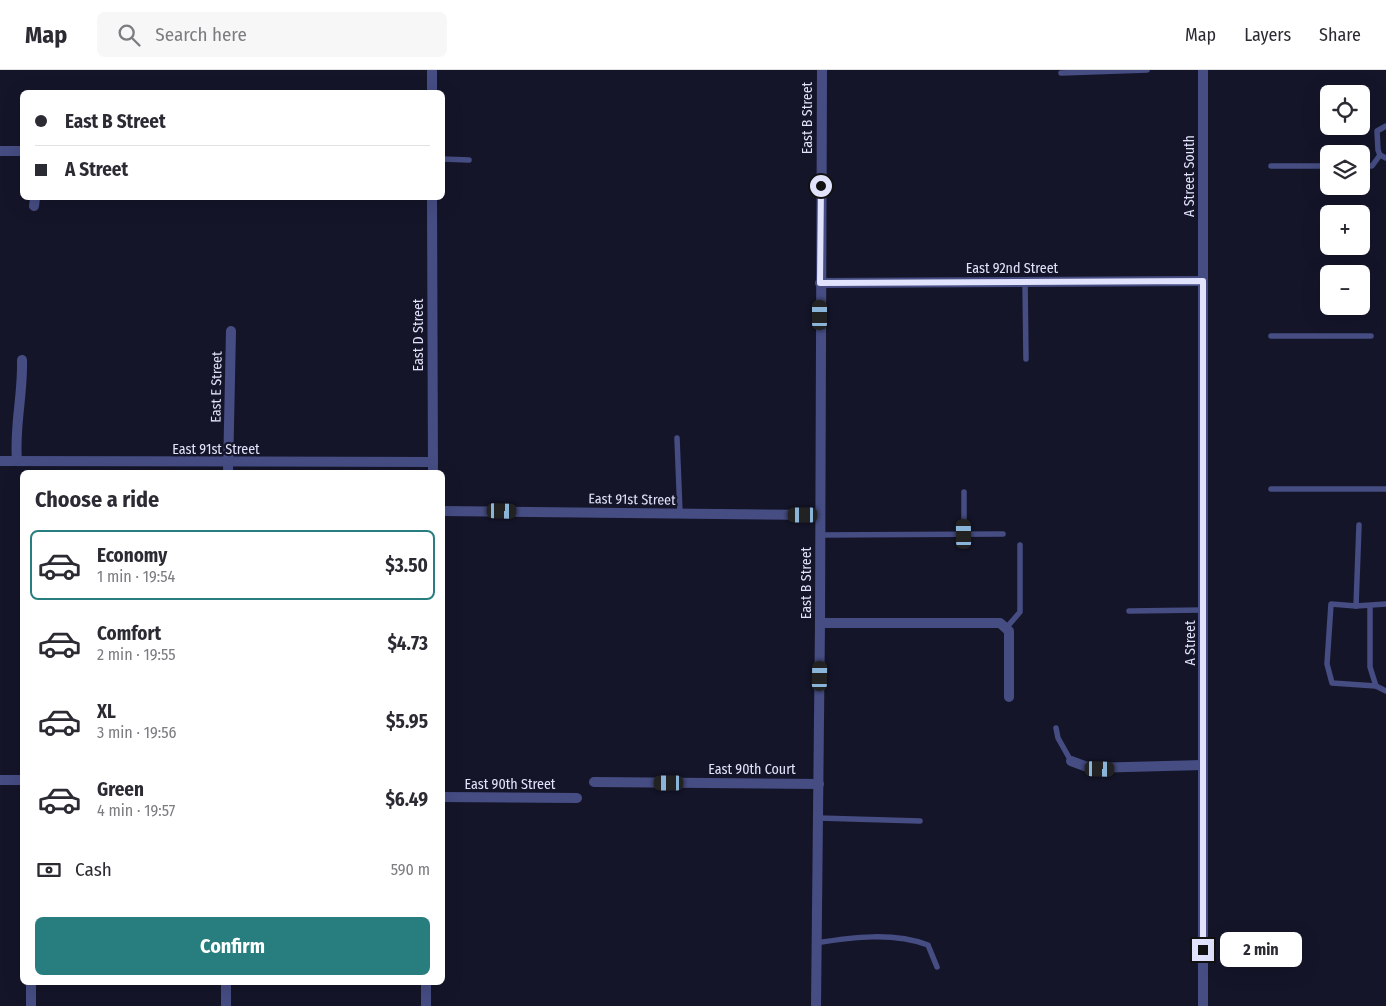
<!DOCTYPE html>
<html lang="en">
<head>
<meta charset="utf-8">
<style>
	:root { --surface:#fff; --page:#f7f7f7; --text:#2b2b33; --muted:#7c7c81; --line:#e1e1e2; --accent:#287e7e }
	body { margin:0; font-family:"Fira Sans Condensed",sans-serif; background:var(--page); color:var(--text); height:100vh; display:flex; flex-direction:column; font-size:19px; white-space:nowrap }
	* { box-sizing:border-box; margin:0 }
	p { font-size:16px; color:var(--muted) }
	.icon { flex:none; width:28px; height:28px; fill:none; stroke:currentColor; stroke-width:2; stroke-linecap:round; stroke-linejoin:round }
	.map { position:relative; flex:1; overflow:hidden }
	.sheet { position:absolute; left:20px; top:400px; width:425px; height:515px; display:flex; flex-direction:column; background:var(--surface); border-radius:8px; box-shadow:0 5px 20px #0002 }
	.sheet>* { flex:none }
	.top-card { position:absolute; left:20px; top:20px; width:425px; height:110px; border-radius:8px; box-shadow:0 5px 20px #0002; display:grid; align-content:center; height:110px; padding:0 15px; background:var(--surface) }
	.controls { position:absolute; left:1320px; top:15px; display:grid; gap:10px }
	.controls a { display:grid; place-items:center; width:50px; height:50px; border-radius:8px; background:var(--surface); box-shadow:0 5px 20px #0002; font-size:25px }
	.end { position:absolute; width:22px; height:22px; margin:-11px; border:6px solid #e1e2fb; background:#111; box-shadow:0 0 0 2px #111 }
	.from { border-radius:50% }
	.bubble { position:absolute; height:35px; border-radius:8px; background:var(--surface); box-shadow:0 5px 20px #0002; font-size:16px; font-weight:700; line-height:35px; text-align:center }
	.car { position:absolute; width:15px; height:30px; margin:-15px -8px; border-radius:6px; box-shadow:0 0 4px 1px #0007; background:linear-gradient(#222 24%,#8ab4d8 0 40%,#222 0 76%,#8ab4d8 0 86%,#222 0) }
	.top-card b { display:flex; align-items:center; gap:18px; height:48px; font-size:19px }
	.top-card b+b { border-top:1px solid var(--line) }
	.top-card i { width:12px; height:12px; background:var(--text) }
	ul { padding:0; list-style:none }
	li { display:flex; align-items:center; gap:15px; height:70px; margin:0 10px 8px; padding:0 5px; border:2px solid transparent; border-radius:8px }
	li div { flex:1 }
	li b { display:block; font-size:19px }
	li em { font-style:normal; font-weight:700 }
	li.current { border-color:var(--accent) }
	li>.icon { width:45px; height:45px; stroke-width:1.5 }
	h2 { padding:0 15px; font-size:22px; line-height:60px }
	.pay { display:flex; align-items:center; gap:12px; height:55px; padding:0 15px; font-size:19px }
	.pay p { margin-inline-start:auto }
	.action { display:flex; gap:10px; margin-top:auto; padding:10px 15px }
	.action a { flex:1; height:58px; border-radius:8px; background:var(--accent); color:#fff; font-size:20px; font-weight:700; line-height:58px; text-align:center }
	header { display:flex; align-items:center; gap:30px; box-sizing:border-box; height:70px; padding:0 25px; background:var(--surface); border-bottom:1px solid var(--line) }
	header strong { font-size:24px }
	nav { display:flex; gap:28px; margin-inline-start:auto; font-size:18px }
	.search { width:350px; height:45px; background:var(--page); display:flex; align-items:center; gap:12px; box-sizing:border-box; padding:0 18px; border-radius:8px; color:var(--muted); font-size:19px }
	.map>svg:first-child { display:block }
	.lines { fill:none; stroke-linecap:round; stroke-linejoin:round }
	.lane { stroke:#464d83; stroke-width:5.5 }
	.street { stroke:#464d83; stroke-width:10 }
	.route { stroke:#e1e2fb; stroke-width:6 }
	.labels { text-anchor:middle; stroke-width:4.5; stroke-linejoin:round; paint-order:stroke }
	.street-label { font-size:14px; fill:#e1e2fb; stroke:#15152a }
</style>
</head>
<body>
<header>
<strong>Map</strong>
<div class="search"><svg class="icon" aria-label="search" viewBox="0 0 24 24"><circle cx="10" cy="10" r="6"/><path d="M15 15l6 6"/></svg>Search here</div>
<nav><a>Map</a><a>Layers</a><a>Share</a></nav>
</header>
<div class="map">
<svg width="1386" height="936" viewBox="0 0 1386 936">
	<rect width="100%" height="100%" fill="#15152a"/>
	<g class="lines">
		<g class="lane">
			<polyline points="1061,3 1147,0"/>
			<polyline points="1386,56 1377,61 1378,80 1380,85 1386,88"/>
			<polyline points="442,89 469,90"/>
			<polyline points="1271,96 1329,96"/>
			<polyline points="1361,96 1372,96 1380,85"/>
			<polyline points="1025,212 1026,289"/>
			<polyline points="1271,266 1371,266"/>
			<polyline points="677,368 680,443"/>
			<polyline points="1271,419 1386,419"/>
			<polyline points="964,422 964,464"/>
			<polyline points="820,465 1003,464"/>
			<polyline points="1356,536 1359,455"/>
			<polyline points="1370,536 1370,597 1376,616 1386,621"/>
			<polyline points="1129,541 1203,540"/>
			<polyline points="1007,557 1020,542 1020,475"/>
			<polyline points="1376,616 1332,613 1327,594 1331,534 1356,536 1386,534"/>
			<polyline points="1056,658 1058,668 1071,691"/>
			<polyline points="818,748 920,751"/>
			<path d="M816,873C853,867 893,862 928,875L937,897"/>
		</g>
		<g class="street">
			<polyline points="432,0 432,22"/>
			<polyline points="1203,0 1203,936"/>
			<polyline points="0,81 22,81"/>
			<polyline points="432,128 433,402"/>
			<polyline points="34,136 35,128"/>
			<polyline points="820,213 1203,211"/>
			<polyline points="0,391 433,392"/>
			<path d="M17,391C14,357 23,325 22,290"/>
			<polyline points="228,402 231,261"/>
			<polyline points="442,441 820,445"/>
			<polyline points="820,553 1000,553 1009,561 1009,627"/>
			<polyline points="1071,691 1090,698 1203,695"/>
			<polyline points="0,710 22,710"/>
			<polyline points="594,712 819,714"/>
			<polyline points="442,727 577,728"/>
			<polyline points="31,912 31,936"/>
			<polyline points="226,936 226,912"/>
			<polyline points="426,936 426,912"/>
			<polyline points="816,936 820,553 822,0"/>
		</g>
	</g>
	<g class="lines">
		<polyline class="route" points="821,116 820,213 1203,211 1203,880"/>
	</g>
	<g class="labels">
		<g class="street-label">
			<text transform="translate(807 48) rotate(-90)" y="5">East B Street</text>
			<text transform="translate(1189 106) rotate(-90)" y="5">A Street South</text>
			<text x="1012" y="203">East 92nd Street</text>
			<text transform="translate(418 265) rotate(-90)" y="5">East D Street</text>
			<text transform="translate(216 317) rotate(-89)" y="5">East E Street</text>
			<text x="216" y="384">East 91st Street</text>
			<text transform="translate(632 429) rotate(1)" y="5">East 91st Street</text>
			<text transform="translate(806 513) rotate(-90)" y="5">East B Street</text>
			<text transform="translate(1190 573) rotate(-90)" y="5">A Street</text>
			<text x="752" y="704">East 90th Court</text>
			<text x="510" y="719">East 90th Street</text>
		</g>
	</g>
</svg>
<div class="controls">
<a><svg class="icon" aria-label="locate" viewBox="0 0 24 24"><circle cx="12" cy="12" r="6"/><path d="M12 2v4M12 18v4M2 12h4M18 12h4"/></svg></a>
<a><svg class="icon" aria-label="layers" viewBox="0 0 24 24"><path d="M12 4l9 5-9 5-9-5zM3 14l9 5 9-5"/></svg></a>
<a>+</a>
<a>−</a>
</div>
<i class="end from" style="left:821px;top:116px"></i>
<i class="end" style="left:1203px;top:880px"></i>
<div class="bubble" style="left:1220px;top:862px;width:82px">2 min</div>
<i class="car" style="left:820px;top:245px;rotate:0deg"></i>
<i class="car" style="left:502px;top:441px;rotate:91deg"></i>
<i class="car" style="left:803px;top:445px;rotate:270deg"></i>
<i class="car" style="left:964px;top:464px;rotate:359deg"></i>
<i class="car" style="left:820px;top:606px;rotate:1deg"></i>
<i class="car" style="left:1100px;top:699px;rotate:91deg"></i>
<i class="car" style="left:669px;top:713px;rotate:270deg"></i>
<div class="top-card">
<b><i class="from"></i>East B Street</b>
<b><i></i>A Street</b>
</div>
<section class="sheet">
<h2>Choose a ride</h2>
<ul>
<li class="current"><svg class="icon" aria-label="car" viewBox="0 0 24 24"><path d="M5 17H2v-5l4-1 3-4h7l3 4 3 1v5h-3M9 17h6M6 11h13"/><circle cx="7" cy="17" r="2"/><circle cx="17" cy="17" r="2"/></svg><div><b>Economy</b><p>1 min · 19:54</p></div><em>$3.50</em></li>
<li><svg class="icon" aria-label="car" viewBox="0 0 24 24"><path d="M5 17H2v-5l4-1 3-4h7l3 4 3 1v5h-3M9 17h6M6 11h13"/><circle cx="7" cy="17" r="2"/><circle cx="17" cy="17" r="2"/></svg><div><b>Comfort</b><p>2 min · 19:55</p></div><em>$4.73</em></li>
<li><svg class="icon" aria-label="car" viewBox="0 0 24 24"><path d="M5 17H2v-5l4-1 3-4h7l3 4 3 1v5h-3M9 17h6M6 11h13"/><circle cx="7" cy="17" r="2"/><circle cx="17" cy="17" r="2"/></svg><div><b>XL</b><p>3 min · 19:56</p></div><em>$5.95</em></li>
<li><svg class="icon" aria-label="car" viewBox="0 0 24 24"><path d="M5 17H2v-5l4-1 3-4h7l3 4 3 1v5h-3M9 17h6M6 11h13"/><circle cx="7" cy="17" r="2"/><circle cx="17" cy="17" r="2"/></svg><div><b>Green</b><p>4 min · 19:57</p></div><em>$6.49</em></li>
</ul>
<div class="pay"><svg class="icon" aria-label="cash" viewBox="0 0 24 24"><path d="M3 7h18v10H3z"/><circle cx="12" cy="12" r="2"/></svg>Cash<p>590 m</p></div>
<div class="action"><a>Confirm</a></div>
</section>
</div>
</body>
</html>
